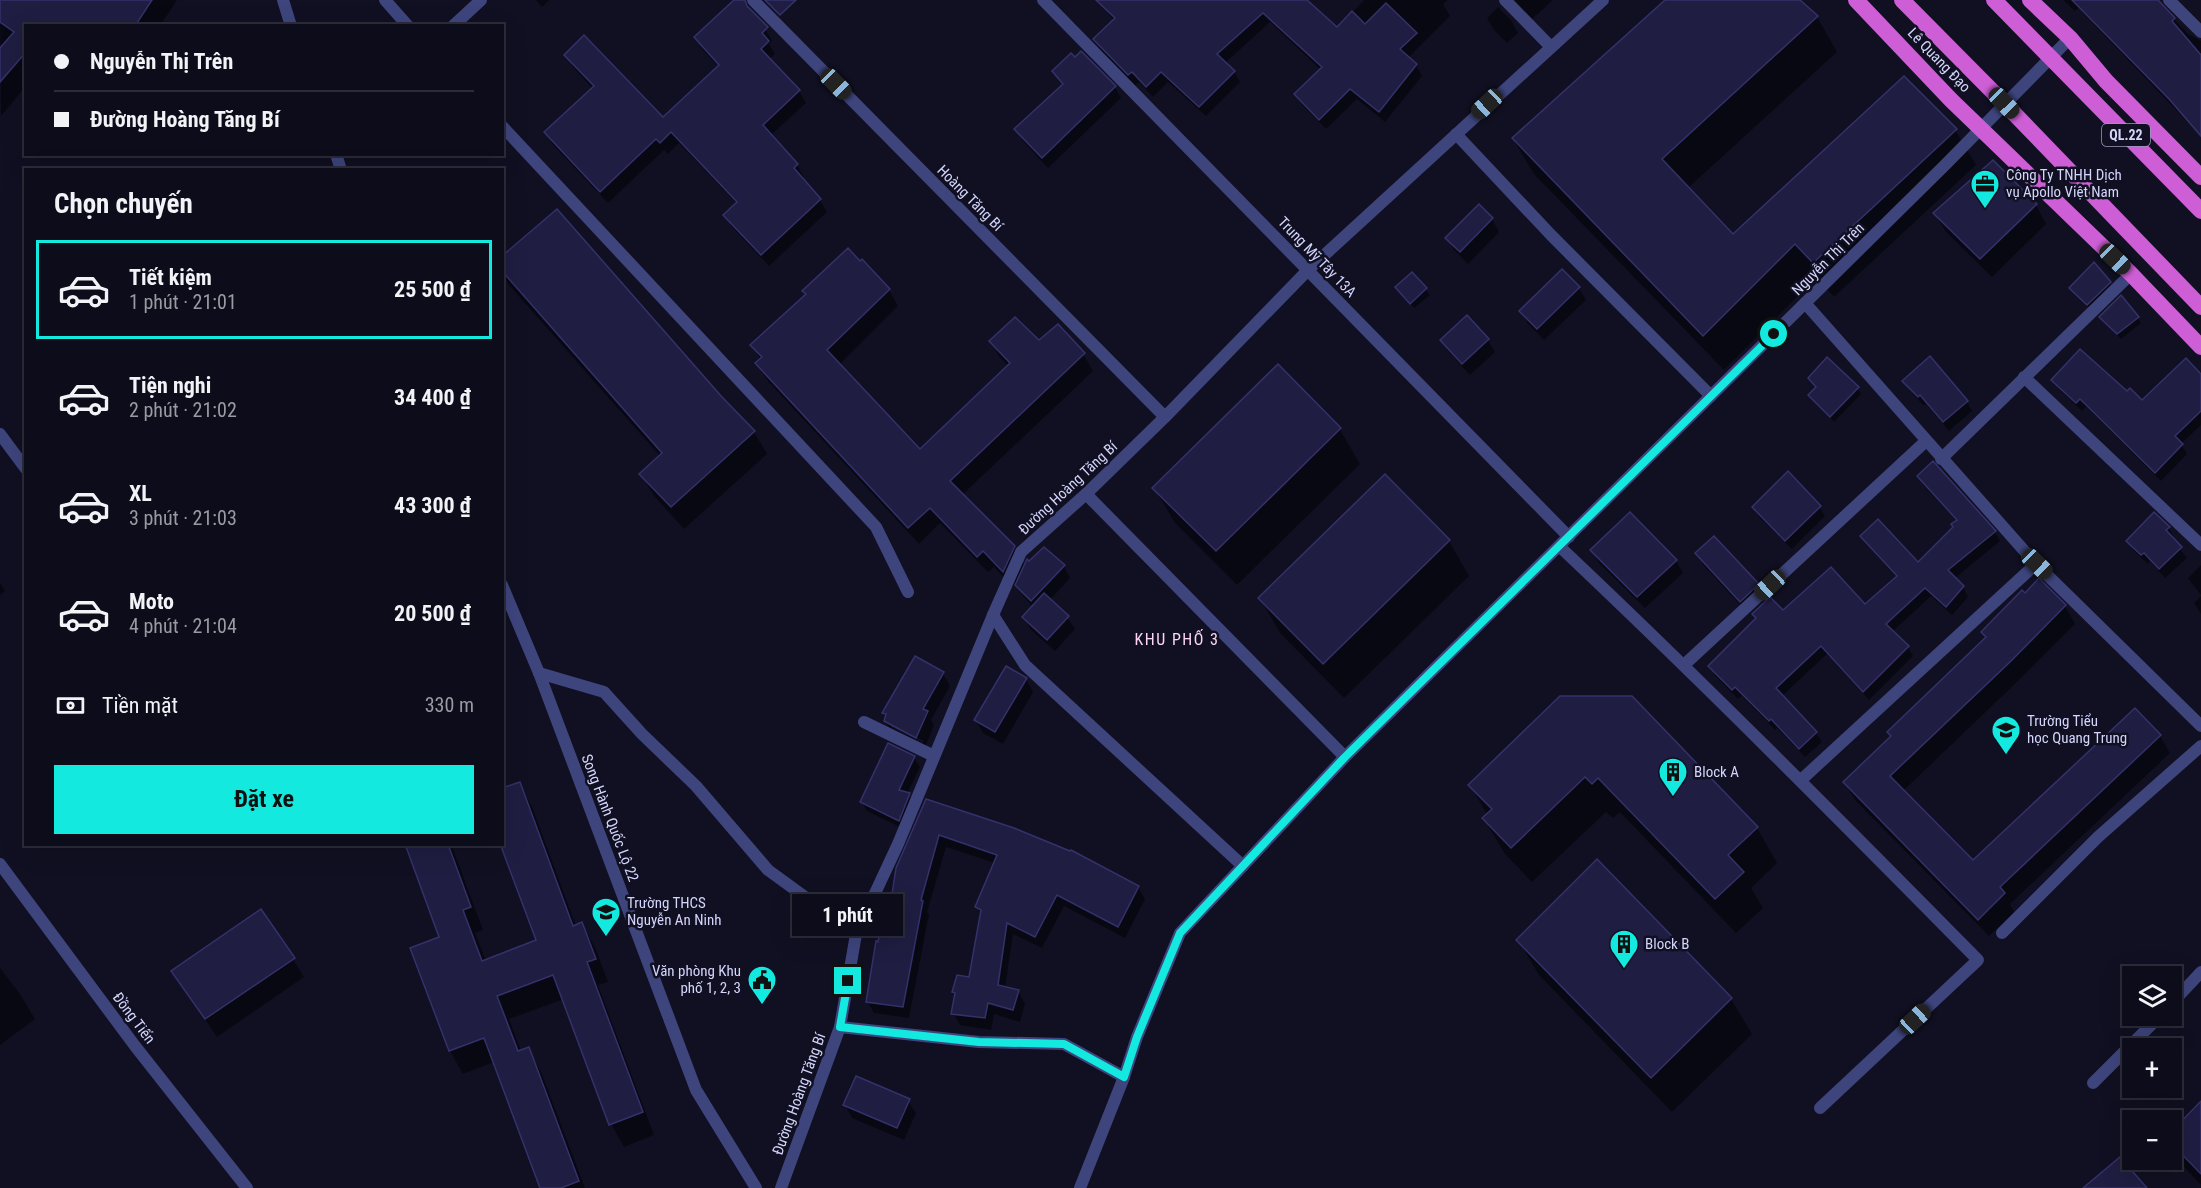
<!DOCTYPE html>
<html lang="vi">
<head>
<meta charset="utf-8">
<style>
	:root { --surface:#0c0c1a; --page:#151523; --text:#f1f3f6; --muted:#9a9ba2; --line:#2c2c39; --accent:#13e9df }
	body { margin:0; font-family:"Roboto Condensed",sans-serif; background:var(--page); color:var(--text); height:100vh; display:flex; flex-direction:column; font-size:22px; white-space:nowrap }
	* { box-sizing:border-box; margin:0 }
	p { font-size:20px; color:var(--muted) }
	.icon { flex:none; width:33px; height:33px; fill:none; stroke:currentColor; stroke-width:2; stroke-linecap:round; stroke-linejoin:round }
	.map { position:relative; flex:1; overflow:hidden }
	.details { position:absolute; left:24px; top:168px; width:480px; height:678px; display:flex; flex-direction:column; background:var(--surface); border-radius:0px; box-shadow:0 6px 24px #0002,0 0 0 2px var(--line) }
	.details>* { flex:none }
	.banner { position:absolute; left:24px; top:24px; width:480px; height:132px; border-radius:0px; box-shadow:0 6px 24px #0002,0 0 0 2px var(--line); display:grid; align-content:center; height:132px; padding:0 30px; background:var(--surface) }
	.tools { position:absolute; left:2122px; top:966px; display:grid; gap:12px }
	.tools a { display:grid; place-items:center; width:60px; height:60px; border-radius:0px; background:var(--surface); box-shadow:0 6px 24px #0002,0 0 0 2px var(--line); font-size:30px }
	.end { position:absolute; width:27px; height:27px; margin:-14px; border:8px solid #13e9df; background:#111; box-shadow:0 0 0 3px #111 }
	.from { border-radius:50% }
	.bubble { position:absolute; height:42px; border-radius:0px; background:var(--surface); box-shadow:0 6px 24px #0002,0 0 0 2px var(--line); font-size:20px; font-weight:700; line-height:42px; text-align:center }
	.car { position:absolute; width:18px; height:36px; margin:-18px -9px; border-radius:8px; box-shadow:0 0 4px 2px #0007; background:linear-gradient(#222 24%,#8ab4d8 0 40%,#222 0 76%,#8ab4d8 0 86%,#222 0) }
	.banner b { display:flex; align-items:center; gap:21px; height:57px; font-size:22px }
	.banner b+b { border-top:2px solid var(--line) }
	.banner i { width:15px; height:15px; background:var(--text) }
	ul { padding:0; list-style:none }
	li { display:flex; align-items:center; gap:18px; height:99px; margin:0 12px 9px; padding:0 18px; border:3px solid transparent; border-radius:0px }
	li div { flex:1 }
	li b { display:block; font-size:22px }
	li em { font-style:normal; font-weight:700 }
	li.on { border-color:var(--accent) }
	li>.icon { width:54px; height:54px; stroke-width:1.5 }
	h2 { padding:0 30px; font-size:27px; line-height:72px }
	.pay { display:flex; align-items:center; gap:15px; height:66px; padding:0 30px; font-size:22px }
	.pay p { margin-inline-start:auto }
	.action { display:flex; gap:12px; margin-top:auto; padding:12px 30px }
	.action a { flex:1; height:69px; border-radius:0px; background:var(--accent); color:#111; font-size:24px; font-weight:700; line-height:69px; text-align:center }
	.map>svg:first-child { display:block }
	.shadow { fill:#0007; fill-rule:evenodd }
	.building { fill:#1f1d41; stroke:#34316b; stroke-width:1.5 }
	.lines { fill:none; stroke-linecap:round; stroke-linejoin:round }
	.minor { stroke:#3e457d; stroke-width:12 }
	.tertiary { stroke:#3e457d; stroke-width:12 }
	.trunk { stroke:#cd5ed5; stroke-width:16 }
	.route { stroke:#13e9df; stroke-width:8 }
	.labels { text-anchor:middle; stroke-width:5; stroke-linejoin:round; paint-order:stroke }
	.shield { fill:#101022; stroke:#999aba; stroke-width:1.5 }
	.shield-label { font-size:14px; font-weight:bold; fill:#d4d5fb }
	.street-label { font-size:15px; fill:#d4d5fb; stroke:#101022 }
	.poi-label { font-size:15px; fill:#d4d5fb; stroke:#101022; text-anchor:start }
	.neighbourhood-label { font-size:16px; letter-spacing:1.5px; fill:#fcd6f3; stroke:#101022 }
</style>
</head>
<body>
<div class="map">
<svg width="2201" height="1188" viewBox="0 0 2201 1188">
	<rect width="100%" height="100%" fill="#101022"/>
	<g class="shadow">
		<polygon points="4,0 177,0 160,26 26,26 26,86 1,116 0,6"/>
		<polygon points="536,0 549,0 542,7"/>
		<polygon points="736,0 738,0 765,29 772,41 769,44 775,54 769,59 799,91 806,103 771,135 797,165 804,177 801,179 820,200 827,212 769,266 732,227 725,215 737,204 679,143 668,154 664,150 608,203 553,145 546,133 593,89 573,67 566,55 663,119 719,67 703,50 696,38"/>
		<polygon points="1105,0 1305,0 1337,29 1364,0 1448,0 1443,4 1450,16 1408,58 1416,65 1422,76 1385,122 1357,99 1326,129 1302,105 1296,94 1321,70 1270,22 1225,63 1234,71 1240,82 1206,116 1168,82 1153,97 1139,82 1135,85 1101,50 1095,40 1114,21 1102,4"/>
		<polygon points="1515,0 1553,0 1532,19"/>
		<polygon points="1667,0 1798,0 1817,17 1837,52 1688,188 1733,236 1955,130 1976,165 1834,297 1816,278 1724,370 1534,174 1513,139"/>
		<polygon points="2063,0 2156,0 2188,34 2201,41 2201,136 2078,8 2075,11"/>
		<polygon points="1498,7 1511,20 1518,33 1507,43 1494,30 1487,18"/>
		<polygon points="1081,53 1115,87 1121,98 1048,168 1022,140 1016,129 1063,86 1053,71 1075,59"/>
		<polygon points="2036,205 2046,224 1992,277 1946,232 1935,214"/>
		<polygon points="1479,206 1492,219 1499,232 1468,264 1454,250 1447,238"/>
		<polygon points="502,258 721,398 754,432 767,454 684,529 654,496 641,474 660,456 509,285 502,273"/>
		<polygon points="1412,274 1430,295 1414,308 1401,293"/>
		<polygon points="2110,283 2113,289 2091,310 2071,288"/>
		<polygon points="1579,288 1586,300 1544,340 1528,324 1521,311"/>
		<polygon points="889,290 898,306 839,365 920,451 1009,366 1000,358 991,341 1039,343 1083,354 1093,371 962,495 1014,547 1025,567 1064,566 1070,578 1050,600 1067,617 1075,629 1055,651 1031,630 1024,617 1033,607 1024,597 1015,582 1013,587 994,567 988,572 940,523 919,544 767,380 757,364 761,360 752,345 807,296 804,291"/>
		<polygon points="2101,317 2138,318 2141,323 2121,339"/>
		<polygon points="1442,340 1488,340 1495,352 1470,375 1449,352"/>
		<polygon points="2201,376 2201,425 2181,444 2187,454 2161,481 2086,407 2082,411 2059,389 2053,380 2127,393 2142,402"/>
		<polygon points="1809,378 1857,388 1861,394 1834,422 1810,396 1817,389"/>
		<polygon points="1904,381 1967,402 1972,411 1949,431 1926,404 1924,406 1910,391"/>
		<polygon points="1339,428 1360,464 1237,585 1175,523 1154,488"/>
		<polygon points="1919,476 1995,532 2000,541 1954,579 1963,587 1968,597 1952,615 1931,596 1892,632 1908,647 1913,656 1869,700 1827,654 1782,696 1816,733 1822,742 1805,757 1777,728 1775,730 1742,696 1738,699 1715,676 1710,666 1757,619 1753,614 1865,606 1897,578 1868,546 1862,536 1918,564 1955,527 1957,521 1924,486"/>
		<polygon points="1754,507 1819,507 1825,516 1792,549 1759,517"/>
		<polygon points="1630,515 1676,561 1683,573 1645,608 1599,563 1592,550"/>
		<polygon points="2168,527 2174,537 2172,539 2187,558 2165,578 2150,561 2148,564 2134,551 2128,541"/>
		<polygon points="1714,538 1758,585 1765,598 1748,613 1704,566 1697,553"/>
		<polygon points="1449,541 1469,576 1344,698 1280,633 1260,598"/>
		<polygon points="2201,565 2201,595 2188,578"/>
		<polygon points="0,583 5,591 0,595"/>
		<polygon points="2201,596 2201,614 2194,603"/>
		<polygon points="2065,606 2075,624 2020,679 1903,791 1973,863 2160,736 2170,753 2010,904 2014,912 1989,936 1855,800 1845,783 1892,737 1986,638 1983,632"/>
		<path d="M943,674L950,686L931,720L934,725L924,750L893,733L885,721L887,717L884,713ZM891,723L924,741L922,743L891,727Z"/>
		<polygon points="1026,679 1033,692 1003,744 983,733 976,720"/>
		<polygon points="1561,698 1757,828 1777,863 1751,888 1763,908 1736,933 1620,812 1613,818 1606,812 1532,882 1505,854 1484,819 1488,816 1470,785"/>
		<polygon points="914,757 920,767 907,794 914,804 904,829 867,811 862,802"/>
		<polygon points="519,784 532,807 576,926 582,924 595,947 608,982 598,985 654,1135 624,1147 611,1124 564,999 509,1019 521,1051 528,1049 541,1072 585,1188 541,1188 494,1062 463,1074 450,1051 412,948 441,937 407,844 451,844 483,930 475,933 486,961 538,941"/>
		<polygon points="927,800 1138,887 1145,899 1125,938 1064,906 1042,948 1013,934 1005,988 1018,991 1025,1004 1020,1022 994,1014 991,1030 960,1025 953,1013 956,996 954,992 970,979 982,916 976,906 995,863 946,847 927,912 929,914 909,1018 874,1013 867,1001 879,944 888,929"/>
		<polygon points="1518,940 1731,999 1752,1034 1672,1112 1539,975"/>
		<polygon points="293,959 304,977 217,1037 173,971"/>
		<polygon points="0,968 20,994 35,1019 0,1045"/>
		<polygon points="908,1101 916,1113 904,1140 852,1118 845,1105"/>
		<polygon points="2201,1103 2201,1185 2186,1169 2172,1145 2172,1133"/>
	</g>
	<g class="building">
		<polygon points="0,0 152,0 135,26 26,26 26,52 0,82 0,48 14,32 0,22"/>
		<polygon points="734,0 745,0 747,6 768,27 762,33 769,41 761,49 800,90 763,125 798,164 794,168 821,199 761,255 723,215 737,202 671,132 660,143 656,139 600,192 544,132 594,86 564,55 584,35 663,117 719,65 694,37"/>
		<polygon points="765,0 796,0 780,15"/>
		<polygon points="1096,0 1307,0 1337,27 1352,11 1365,24 1386,3 1417,33 1400,49 1417,64 1379,112 1350,89 1319,120 1294,94 1322,67 1263,13 1217,54 1235,71 1199,107 1161,72 1146,87 1132,72 1128,75 1093,39 1115,18"/>
		<polygon points="1665,0 1800,0 1818,16 1662,159 1733,234 1904,76 1957,129 1813,263 1795,244 1703,336 1512,138"/>
		<polygon points="2072,0 2158,0 2175,18 2172,21 2201,55 2201,136 2169,99"/>
		<polygon points="1081,51 1116,86 1042,158 1014,129 1063,84 1052,71 1071,53 1075,57"/>
		<polygon points="1993,160 2037,204 1980,259 1933,213"/>
		<polygon points="1479,204 1493,218 1460,252 1445,238"/>
		<polygon points="557,209 722,397 755,431 671,507 639,474 662,453 502,271 502,256"/>
		<polygon points="848,248 860,261 862,259 890,289 827,350 920,449 1010,363 989,341 1015,317 1039,340 1058,324 1085,353 950,481 1015,546 1003,572 983,551 977,557 930,508 908,528 755,363 762,357 750,345 806,294 802,291"/>
		<polygon points="2094,262 2111,282 2087,305 2069,288"/>
		<polygon points="1562,269 1580,287 1537,329 1519,311"/>
		<polygon points="1412,272 1427,288 1410,304 1395,287"/>
		<polygon points="2121,295 2139,317 2117,334 2099,317"/>
		<polygon points="1467,315 1489,339 1462,364 1440,340"/>
		<polygon points="2080,349 2127,391 2130,388 2142,400 2186,358 2201,374 2201,411 2175,436 2183,444 2155,473 2080,399 2076,403 2051,380"/>
		<polygon points="1930,356 1968,401 1943,422 1920,395 1918,397 1902,381"/>
		<polygon points="1827,357 1859,387 1830,417 1808,395 1816,387 1808,378"/>
		<polygon points="1278,364 1341,428 1216,551 1152,488"/>
		<polygon points="1933,461 1996,531 1948,570 1964,586 1946,607 1925,588 1886,624 1909,646 1863,692 1821,646 1776,688 1817,732 1799,749 1771,719 1769,721 1735,687 1732,690 1708,666 1756,618 1752,614 1770,597 1783,610 1831,567 1865,604 1897,576 1860,536 1878,519 1918,562 1953,527 1951,524 1957,520 1917,476"/>
		<polygon points="1788,471 1821,506 1785,541 1752,507"/>
		<polygon points="1385,474 1450,540 1323,664 1258,598"/>
		<polygon points="1630,512 1677,560 1637,597 1590,550"/>
		<polygon points="2154,512 2170,527 2166,530 2182,547 2159,569 2144,553 2141,555 2126,541"/>
		<polygon points="1714,536 1759,584 1740,602 1695,553"/>
		<polygon points="1044,547 1065,565 1031,601 1015,585 1027,559 1029,561"/>
		<polygon points="2039,578 2066,605 2011,661 1890,776 1973,860 2135,708 2161,735 2000,887 2005,893 1978,920 1843,782 1891,736 1887,732 1986,637 1981,632 2022,590 2025,593"/>
		<polygon points="1044,593 1069,616 1047,640 1022,617"/>
		<polygon points="915,656 944,672 923,709 928,711 916,738 884,721 886,714 882,713"/>
		<polygon points="1006,666 1027,678 995,732 974,720"/>
		<polygon points="1560,696 1632,696 1758,827 1728,855 1744,872 1715,899 1598,778 1592,784 1585,777 1511,848 1482,818 1492,809 1468,785"/>
		<polygon points="888,743 915,756 899,790 910,793 899,821 860,802"/>
		<polygon points="520,782 573,926 582,922 596,959 587,962 643,1112 609,1125 553,975 497,996 518,1051 529,1047 579,1181 561,1188 540,1188 484,1038 449,1051 410,948 439,937 405,844 448,844 471,907 463,910 482,961 536,940 502,849 502,788"/>
		<polygon points="926,799 1014,828 1070,851 1071,850 1139,886 1118,927 1057,895 1035,937 1007,923 998,985 1019,990 1013,1010 988,1003 985,1018 951,1014 955,993 952,992 957,975 969,977 981,910 975,907 997,855 939,835 921,900 923,901 903,1007 866,1002 876,941 878,942 881,926 887,927 896,868"/>
		<polygon points="1597,859 1732,998 1651,1078 1516,940"/>
		<polygon points="261,909 295,958 205,1019 171,971"/>
		<polygon points="856,1076 910,1099 897,1128 843,1105"/>
		<polygon points="2201,1101 2201,1174 2172,1144 2172,1131"/>
		<polygon points="2120,1157 2147,1188 2083,1188"/>
	</g>
	<g class="lines">
		<g class="minor">
			<polyline points="385,0 408,26"/>
			<polyline points="753,0 1165,417"/>
			<polyline points="1043,0 1569,537"/>
			<polyline points="1505,0 1550,46"/>
			<polyline points="2169,0 2201,32"/>
			<polyline points="453,26 481,0"/>
			<polyline points="502,126 876,527 908,592"/>
			<polyline points="1456,134 1551,235 1711,396"/>
			<polyline points="2024,377 2201,545"/>
			<polyline points="0,434 26,469"/>
			<polyline points="1941,459 2131,274"/>
			<polyline points="1086,494 1345,757"/>
			<path d="M1559,546C1702,681 1840,820 1978,960L1820,1108"/>
			<polyline points="2036,564 2201,726"/>
			<polyline points="993,615 1025,665 1243,866"/>
			<polyline points="1684,665 1926,441"/>
			<polyline points="539,673 604,692 642,734 696,786 768,870 856,934"/>
			<polyline points="864,722 934,756"/>
			<polyline points="1801,780 2036,564 1805,303"/>
			<polyline points="0,864 135,1046 247,1188"/>
			<polyline points="2002,933 2098,837 2201,746"/>
			<polyline points="2172,1003 2201,972"/>
			<polyline points="840,1027 979,1042 1064,1044 1124,1077"/>
			<polyline points="2093,1083 2160,1016"/>
			<polyline points="781,1188 840,1027 856,934 898,844 993,615 1021,552 1086,494 1165,417 1308,270 1603,0"/>
			<polyline points="1080,1188 1124,1077 1137,1037 1180,933 1345,757 1946,164 2070,38"/>
		</g>
		<g class="tertiary">
			<polyline points="283,0 291,26"/>
			<polyline points="336,154 341,170"/>
			<polyline points="502,585 539,673 696,1090 756,1188"/>
		</g>
		<g class="trunk">
			<polyline points="1856,0 1951,100 2131,274 2201,347"/>
			<polyline points="1902,0 2004,103 2201,307"/>
			<polyline points="1994,0 2201,211"/>
			<polyline points="2030,0 2070,38 2106,81 2201,177"/>
		</g>
	</g>
	<g class="lines">
		<polyline class="route" points="848,981 840,1027 979,1042 1064,1044 1124,1077 1137,1037 1180,933 1345,757 1774,334"/>
	</g>
	<defs>
		<g id="office-pin" transform="scale(1.5)"><path d="M0 17L-7.5 6A9.5 9.5 0 1 1 7.5 6Z" fill="#13e9df" stroke="#101022"/><path d="M-6-3h4V-5.5h4V-3h4V5H-6ZM-1-4.5V-3h2v-1.5ZM-6 0V1H6V0Z" fill="#111"/></g>
		<g id="school-pin" transform="scale(1.5)"><path d="M0 17L-7.5 6A9.5 9.5 0 1 1 7.5 6Z" fill="#13e9df" stroke="#101022"/><path d="M0-5L7-2L0 1L-7-2ZM-4 1L0 2.5L4 1V4Q0 6-4 4Z" fill="#111"/></g>
		<g id="building-pin" transform="scale(1.5)"><path d="M0 17L-7.5 6A9.5 9.5 0 1 1 7.5 6Z" fill="#13e9df" stroke="#101022"/><path d="M-4-6H4V6H1V3H-1V6H-4ZM-2.5-4.3h1.7v1.8h-1.7ZM.8-4.3h1.7v1.8H.8ZM-2.5-1h1.7V.8h-1.7ZM.8-1h1.7V.8H.8Z" fill="#111"/></g>
		<g id="civic-pin" transform="scale(1.5)"><path d="M0 17L-7.5 6A9.5 9.5 0 1 1 7.5 6Z" fill="#13e9df" stroke="#101022"/><path d="M-.6-6.5H3V-4.5H.6V-3L4-1V1h2V6H-6V1h2V-1L-.6-3ZM-1.2 2.5V6h2.4V2.5Z" fill="#111"/></g>
	</defs>
	<g fill-rule="evenodd">
		<use href="#office-pin" x="1985" y="184"/>
		<use href="#school-pin" x="2006" y="730"/>
		<use href="#building-pin" x="1673" y="772"/>
		<use href="#school-pin" x="606" y="912"/>
		<use href="#building-pin" x="1624" y="944"/>
		<use href="#civic-pin" x="762" y="980"/>
	</g>
	<g class="labels">
		<rect class="shield" x="2102" y="124" width="48" height="22" rx="4.5"/>
		<g class="shield-label">
			<text x="2126" y="140">QL.22</text>
		</g>
		<g class="street-label">
			<text transform="translate(1939 60) rotate(46)" y="5">Lê Quang Đạo</text>
			<text transform="translate(970 198) rotate(45)" y="5">Hoàng Tăng Bí</text>
			<text transform="translate(1317 257) rotate(46)" y="5">Trung Mỹ Tây 13A</text>
			<text transform="translate(1828 259) rotate(-45)" y="5">Nguyễn Thị Trên</text>
			<text transform="translate(1068 488) rotate(-43)" y="5">Đường Hoàng Tăng Bí</text>
			<text transform="translate(610 818) rotate(69)" y="5">Song Hành Quốc Lộ 22</text>
			<text transform="translate(134 1018) rotate(53)" y="5">Đồng Tiến</text>
			<text transform="translate(799 1094) rotate(-70)" y="5">Đường Hoàng Tăng Bí</text>
		</g>
		<g class="poi-label">
			<text x="2006" y="180">Công Ty TNHH Dịch<tspan x="2006" dy="17">vụ Apollo Việt Nam</tspan></text>
			<text x="2027" y="726">Trường Tiểu<tspan x="2027" dy="17">học Quang Trung</tspan></text>
			<text x="1694" y="777">Block A</text>
			<text x="627" y="908">Trường THCS<tspan x="627" dy="17">Nguyễn An Ninh</tspan></text>
			<text x="1645" y="949">Block B</text>
			<text x="741" y="976" text-anchor="end">Văn phòng Khu<tspan x="741" dy="17">phố 1, 2, 3</tspan></text>
		</g>
		<g class="neighbourhood-label">
			<text x="1177" y="645">KHU PHỐ 3</text>
		</g>
	</g>
</svg>
<div class="tools">
<a><svg class="icon" aria-label="layers" viewBox="0 0 24 24"><path d="M12 4l9 5-9 5-9-5zM3 14l9 5 9-5"/></svg></a>
<a>+</a>
<a>−</a>
</div>
<i class="end from" style="left:1774px;top:334px"></i>
<i class="end" style="left:848px;top:981px"></i>
<div class="bubble" style="left:792px;top:894px;width:111px">1 phút</div>
<i class="car" style="left:836px;top:84px;rotate:135deg"></i>
<i class="car" style="left:2004px;top:103px;rotate:136deg"></i>
<i class="car" style="left:1487px;top:104px;rotate:227deg"></i>
<i class="car" style="left:2115px;top:259px;rotate:134deg"></i>
<i class="car" style="left:2037px;top:564px;rotate:134deg"></i>
<i class="car" style="left:1770px;top:585px;rotate:227deg"></i>
<i class="car" style="left:1915px;top:1019px;rotate:47deg"></i>
<div class="banner">
<b><i class="from"></i>Nguyễn Thị Trên</b>
<b><i></i>Đường Hoàng Tăng Bí</b>
</div>
<section class="details">
<h2>Chọn chuyến</h2>
<ul>
<li class="on"><svg class="icon" aria-label="car" viewBox="0 0 24 24"><path d="M5 17H2v-5l4-1 3-4h7l3 4 3 1v5h-3M9 17h6M6 11h13"/><circle cx="7" cy="17" r="2"/><circle cx="17" cy="17" r="2"/></svg><div><b>Tiết kiệm</b><p>1 phút · 21:01</p></div><em>25 500 ₫</em></li>
<li><svg class="icon" aria-label="car" viewBox="0 0 24 24"><path d="M5 17H2v-5l4-1 3-4h7l3 4 3 1v5h-3M9 17h6M6 11h13"/><circle cx="7" cy="17" r="2"/><circle cx="17" cy="17" r="2"/></svg><div><b>Tiện nghi</b><p>2 phút · 21:02</p></div><em>34 400 ₫</em></li>
<li><svg class="icon" aria-label="car" viewBox="0 0 24 24"><path d="M5 17H2v-5l4-1 3-4h7l3 4 3 1v5h-3M9 17h6M6 11h13"/><circle cx="7" cy="17" r="2"/><circle cx="17" cy="17" r="2"/></svg><div><b>XL</b><p>3 phút · 21:03</p></div><em>43 300 ₫</em></li>
<li><svg class="icon" aria-label="car" viewBox="0 0 24 24"><path d="M5 17H2v-5l4-1 3-4h7l3 4 3 1v5h-3M9 17h6M6 11h13"/><circle cx="7" cy="17" r="2"/><circle cx="17" cy="17" r="2"/></svg><div><b>Moto</b><p>4 phút · 21:04</p></div><em>20 500 ₫</em></li>
</ul>
<div class="pay"><svg class="icon" aria-label="cash" viewBox="0 0 24 24"><path d="M3 7h18v10H3z"/><circle cx="12" cy="12" r="2"/></svg>Tiền mặt<p>330 m</p></div>
<div class="action"><a>Đặt xe</a></div>
</section>
</div>
</body>
</html>
